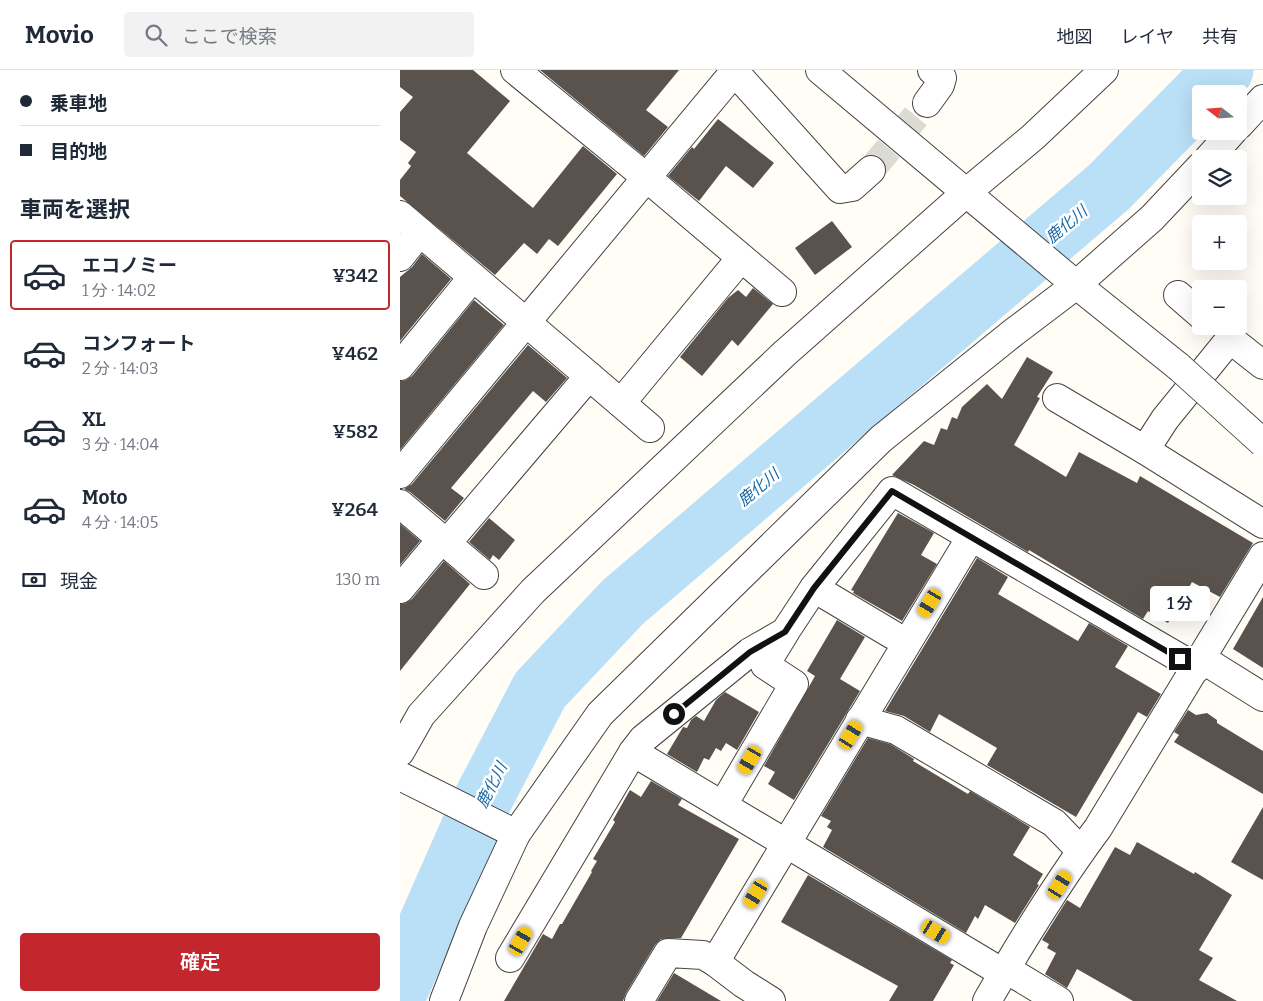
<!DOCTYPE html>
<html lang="ja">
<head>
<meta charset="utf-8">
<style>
	:root { --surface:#fff; --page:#f2f2f3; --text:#1f2937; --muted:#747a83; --line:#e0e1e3; --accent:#c4262e }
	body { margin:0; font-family:Bitter,"Noto Sans JP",serif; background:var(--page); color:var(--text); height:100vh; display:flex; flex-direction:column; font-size:19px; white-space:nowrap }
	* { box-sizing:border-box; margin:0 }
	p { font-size:16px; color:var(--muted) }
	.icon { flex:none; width:28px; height:28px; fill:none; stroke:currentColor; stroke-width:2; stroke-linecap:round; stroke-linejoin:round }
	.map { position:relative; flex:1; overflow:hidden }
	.side { display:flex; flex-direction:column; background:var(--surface); width:400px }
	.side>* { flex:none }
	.hud { display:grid; align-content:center; height:110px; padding:0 20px; background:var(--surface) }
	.needle { width:32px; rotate:287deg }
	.tools { position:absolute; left:792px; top:15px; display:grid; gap:10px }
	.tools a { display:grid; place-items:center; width:55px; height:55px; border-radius:5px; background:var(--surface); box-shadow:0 5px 20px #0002; font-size:25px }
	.end { position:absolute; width:22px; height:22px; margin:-11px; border:6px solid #111; background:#fff; box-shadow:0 0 0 2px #fff }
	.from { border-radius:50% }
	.bubble { position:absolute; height:35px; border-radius:5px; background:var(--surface); box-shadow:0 5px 20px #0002; font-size:16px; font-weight:600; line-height:35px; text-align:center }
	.car { position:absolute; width:15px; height:30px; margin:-15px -8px; border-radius:6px; box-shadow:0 0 4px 1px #0007; background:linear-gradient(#f5c518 24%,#345 0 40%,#f5c518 0 76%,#345 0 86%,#f5c518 0) }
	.hud b { display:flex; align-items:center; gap:18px; height:48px; font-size:19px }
	.hud b+b { border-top:1px solid var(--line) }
	.hud i { width:12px; height:12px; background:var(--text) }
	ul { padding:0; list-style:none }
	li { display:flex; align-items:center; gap:15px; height:70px; margin:0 10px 8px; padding:0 10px; border:2px solid transparent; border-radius:5px }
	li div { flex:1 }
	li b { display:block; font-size:19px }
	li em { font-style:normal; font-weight:600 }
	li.current { border-color:var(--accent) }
	li>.icon { width:45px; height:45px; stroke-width:1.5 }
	h2 { padding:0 20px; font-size:22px; line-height:60px }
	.pay { display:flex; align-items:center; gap:12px; height:55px; padding:0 20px; font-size:19px }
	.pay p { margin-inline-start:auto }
	.button { display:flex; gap:10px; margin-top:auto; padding:10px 20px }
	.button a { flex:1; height:58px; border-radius:5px; background:var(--accent); color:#fff; font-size:20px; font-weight:600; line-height:58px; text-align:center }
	header { display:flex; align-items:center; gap:30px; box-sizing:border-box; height:70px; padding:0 25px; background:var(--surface); border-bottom:1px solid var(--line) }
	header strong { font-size:24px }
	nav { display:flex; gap:28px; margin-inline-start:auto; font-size:18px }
	.search { width:350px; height:45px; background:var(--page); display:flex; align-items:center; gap:12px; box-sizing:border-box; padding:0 18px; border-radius:5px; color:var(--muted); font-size:19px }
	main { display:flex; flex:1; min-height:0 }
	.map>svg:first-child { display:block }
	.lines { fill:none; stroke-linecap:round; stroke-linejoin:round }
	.river { stroke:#b9e0f7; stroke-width:59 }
	.building { fill:#5a524d }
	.minor-tunnel { stroke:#dbdad3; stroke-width:28; stroke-dasharray:28 14; stroke-linecap:butt }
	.minor-casing { stroke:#444; stroke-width:30 }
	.minor { stroke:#fff; stroke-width:28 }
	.minor-bridge-casing { stroke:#444; stroke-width:30; stroke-linecap:butt }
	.minor-bridge { stroke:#fff; stroke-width:28 }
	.route { stroke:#111; stroke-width:6 }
	.labels { text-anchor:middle; stroke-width:5; stroke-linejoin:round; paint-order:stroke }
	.water-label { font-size:16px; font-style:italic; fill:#1768a6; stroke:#fff }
</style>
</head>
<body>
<header>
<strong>Movio</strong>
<div class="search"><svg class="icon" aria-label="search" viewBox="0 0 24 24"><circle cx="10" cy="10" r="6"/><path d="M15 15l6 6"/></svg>ここで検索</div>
<nav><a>地図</a><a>レイヤ</a><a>共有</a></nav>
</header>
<main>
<section class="side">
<div class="hud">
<b><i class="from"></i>乗車地</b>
<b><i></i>目的地</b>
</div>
<h2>車両を選択</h2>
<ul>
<li class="current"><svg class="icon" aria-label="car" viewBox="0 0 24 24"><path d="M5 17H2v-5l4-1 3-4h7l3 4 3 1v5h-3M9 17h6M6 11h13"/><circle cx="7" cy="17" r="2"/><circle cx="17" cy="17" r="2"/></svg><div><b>エコノミー</b><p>1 分 · 14:02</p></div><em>¥342</em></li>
<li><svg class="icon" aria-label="car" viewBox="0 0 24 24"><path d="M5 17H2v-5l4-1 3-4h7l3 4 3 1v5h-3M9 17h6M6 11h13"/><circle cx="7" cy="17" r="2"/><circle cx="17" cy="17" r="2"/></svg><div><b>コンフォート</b><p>2 分 · 14:03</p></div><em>¥462</em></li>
<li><svg class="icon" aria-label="car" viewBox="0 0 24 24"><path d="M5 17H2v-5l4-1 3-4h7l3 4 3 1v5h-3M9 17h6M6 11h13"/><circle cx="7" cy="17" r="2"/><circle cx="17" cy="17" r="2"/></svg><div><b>XL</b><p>3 分 · 14:04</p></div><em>¥582</em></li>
<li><svg class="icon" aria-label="car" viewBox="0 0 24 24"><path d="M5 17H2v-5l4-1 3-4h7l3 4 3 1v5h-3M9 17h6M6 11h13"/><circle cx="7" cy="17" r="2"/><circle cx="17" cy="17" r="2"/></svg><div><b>Moto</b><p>4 分 · 14:05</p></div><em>¥264</em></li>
</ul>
<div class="pay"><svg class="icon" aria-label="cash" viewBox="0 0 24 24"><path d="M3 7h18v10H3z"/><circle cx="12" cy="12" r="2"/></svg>現金<p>130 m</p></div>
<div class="button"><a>確定</a></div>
</section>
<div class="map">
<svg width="863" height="931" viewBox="0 0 863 931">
	<rect width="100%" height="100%" fill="#fffdf5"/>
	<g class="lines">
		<polyline class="river" points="0,917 83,729 140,620 223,532 709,117 824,0"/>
	</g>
	<g class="building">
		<polygon points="0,0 73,0 110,31 67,83 133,138 183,76 217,104 158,176 149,169 137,184 124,173 95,205 0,126 0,110 11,96 8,93 16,82 0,70 0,42 13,27 0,17"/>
		<polygon points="140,0 279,0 246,40 268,57 244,86"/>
		<polygon points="318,49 374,93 353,118 326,96 299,131 268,106 292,77 294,79"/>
		<polygon points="432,151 452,177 415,205 395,178"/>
		<polygon points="22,184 51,209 0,271 0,207 12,197"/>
		<polygon points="353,218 373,234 338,276 332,270 302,306 280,287 328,228 338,220 346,227"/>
		<polygon points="74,230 104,255 0,380 0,311 6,310 12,306"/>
		<polygon points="128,275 167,308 146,332 133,321 51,418 64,428 45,451 10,422 4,419 12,414"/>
		<polygon points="627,287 653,302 637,327 640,328 614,375 666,407 679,382 737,413 740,406 853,473 820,527 792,512 768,553 748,541 743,549 629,480 628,482 514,415 492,405 524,371 534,375 541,358 547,360 552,347 557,349 562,337 587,314 602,329"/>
		<polygon points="498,443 534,463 521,485 537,494 502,551 453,523 454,521 451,520"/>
		<polygon points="89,448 115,470 99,490 93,485 90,490 69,472"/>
		<polygon points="0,454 20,471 0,495"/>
		<polygon points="577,488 608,507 598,524 678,571 689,553 728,576 715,597 761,624 747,647 738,642 676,747 587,695 597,678 539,644 530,662 504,646 485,641"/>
		<polygon points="44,491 70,514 0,601 0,534 6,533 12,529"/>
		<polygon points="863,527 863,598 833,579"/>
		<polygon points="437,550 465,567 440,609 460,621 394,730 368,714 375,702 364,696 415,606 407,601"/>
		<polygon points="325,622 359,642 337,680 326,673 321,681 316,678 309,690 304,688 297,702 267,684 283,657 287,658 291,650 296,646 304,651 316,630"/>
		<polygon points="788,640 796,645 807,643 817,650 817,653 863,681 863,724 774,672 779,665 774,662"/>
		<polygon points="468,668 490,674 514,689 513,691 568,724 570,721 630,757 613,785 643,804 637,814 639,815 615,853 585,835 578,849 575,846 566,863 423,777 432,760 427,757 431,751 421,746"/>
		<polygon points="251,711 282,729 278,735 339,769 281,868 261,869 255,875 226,923 223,931 104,931 143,864 152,869 160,854 162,854 192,802 191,801 197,791 193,789 215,752 213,750 230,720 241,727"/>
		<polygon points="863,737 863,810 831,792"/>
		<polygon points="737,772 794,804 795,802 832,825 799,880 813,888 799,910 837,931 733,931 677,899 667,918 645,904 656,883 647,878 649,874 642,870 667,830 680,838 715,777 730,785"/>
		<polygon points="408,805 552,890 550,893 554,895 533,931 489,931 498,916 381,852"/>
		<polygon points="274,903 321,931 257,931"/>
	</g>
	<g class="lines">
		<polyline class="minor-tunnel" points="471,100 527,33"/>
		<g class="minor-casing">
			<g id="minor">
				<polyline points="115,0 247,108 382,222"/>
				<polyline points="333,0 440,119 452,117 471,100"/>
				<polyline points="420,0 668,208 779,297"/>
				<polyline points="527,33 540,15 542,8 532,0"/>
				<polyline points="839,55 863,29"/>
				<polyline points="808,89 833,61"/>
				<polyline points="0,145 250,358"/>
				<polyline points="0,187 20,162"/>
				<polyline points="778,225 801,245"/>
				<polyline points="863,295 830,269 765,349 745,380 863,454"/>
				<polyline points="0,296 73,207"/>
				<polyline points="657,328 745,380"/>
				<polyline points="221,333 341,188"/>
				<polyline points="0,404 335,1"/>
				<polyline points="0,434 84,505"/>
				<polyline points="47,473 189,306"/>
				<polyline points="414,518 493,565"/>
				<polyline points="0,519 42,469"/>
				<polyline points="802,589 863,627"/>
				<polyline points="460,650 496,660 654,753 681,781"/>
				<polyline points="0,682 21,645 133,521 384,284 567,122 633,67 704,0"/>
				<polyline points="233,682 603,903"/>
				<polyline points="0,706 116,764"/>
				<polyline points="323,735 394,614 365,595 384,564"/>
				<polyline points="110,888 233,682 243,669 350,582 385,562 414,518 492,421 797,598"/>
				<polyline points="315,892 344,914 371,931"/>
				<polyline points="606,899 659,931"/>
				<polyline points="44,931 73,856 116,764 200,644 481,369 614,262 676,215 752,148 801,96"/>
				<polyline points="239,931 268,883 303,885 315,892 571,467"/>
				<path d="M587,931C621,872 657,813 698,758L863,486"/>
			</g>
		</g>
		<use href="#minor" class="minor"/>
		<g class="minor-bridge-casing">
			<polyline id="minor-bridge" points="779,297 863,373"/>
		</g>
		<use href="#minor-bridge" class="minor-bridge"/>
	</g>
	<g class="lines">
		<polyline class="route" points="274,644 350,582 385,562 414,518 492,421 780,589"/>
	</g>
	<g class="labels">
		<g class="water-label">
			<text transform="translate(666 154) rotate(-40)" y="6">鹿化川</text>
			<text transform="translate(358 417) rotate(-40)" y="6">鹿化川</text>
			<text transform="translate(91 715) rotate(-63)" y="6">鹿化川</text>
		</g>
	</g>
</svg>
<div class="tools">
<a><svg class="needle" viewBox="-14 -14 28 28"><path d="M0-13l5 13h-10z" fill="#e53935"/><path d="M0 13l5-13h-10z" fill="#747a83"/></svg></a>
<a><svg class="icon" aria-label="layers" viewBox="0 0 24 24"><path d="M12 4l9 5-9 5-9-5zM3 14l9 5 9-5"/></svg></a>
<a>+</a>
<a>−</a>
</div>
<i class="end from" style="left:274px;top:644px"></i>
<i class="end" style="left:780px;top:589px"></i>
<div class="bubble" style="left:750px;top:516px;width:60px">1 分</div>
<i class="car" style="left:530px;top:533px;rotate:211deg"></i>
<i class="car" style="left:451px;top:665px;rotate:32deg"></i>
<i class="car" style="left:350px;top:690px;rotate:210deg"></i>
<i class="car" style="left:660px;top:815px;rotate:32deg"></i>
<i class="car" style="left:356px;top:824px;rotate:211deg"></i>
<i class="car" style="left:536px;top:862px;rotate:121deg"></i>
<i class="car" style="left:121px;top:871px;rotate:30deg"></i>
</div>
</main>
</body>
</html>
